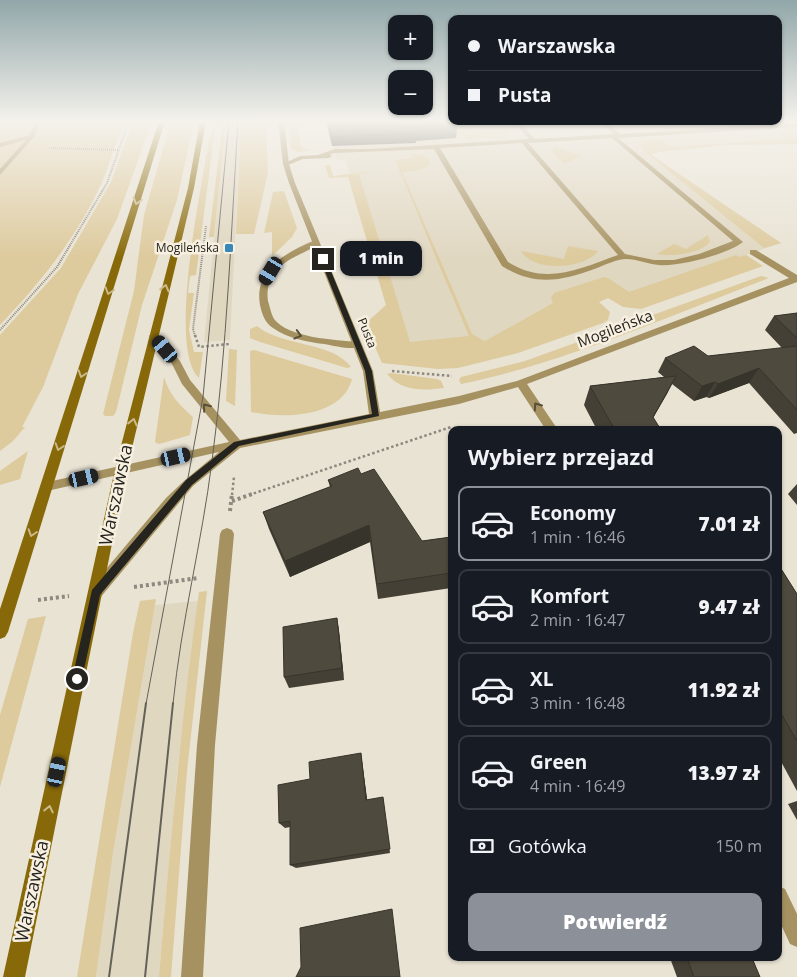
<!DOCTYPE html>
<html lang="pl">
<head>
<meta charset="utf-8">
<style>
	:root { --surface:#171b24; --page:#242831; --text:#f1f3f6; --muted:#9ea1a6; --line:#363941; --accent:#8c9099 }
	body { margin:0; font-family:"Open Sans",sans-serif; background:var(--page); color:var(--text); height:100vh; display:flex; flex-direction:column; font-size:19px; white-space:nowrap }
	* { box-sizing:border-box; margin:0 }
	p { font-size:16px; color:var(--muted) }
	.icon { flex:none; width:28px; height:28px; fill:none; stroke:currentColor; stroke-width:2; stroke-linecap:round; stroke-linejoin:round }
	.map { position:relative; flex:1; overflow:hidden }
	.sheet { position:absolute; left:448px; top:426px; width:334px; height:535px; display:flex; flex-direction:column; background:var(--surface); border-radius:10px; box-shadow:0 1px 4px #0004 }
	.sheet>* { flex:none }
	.banner { position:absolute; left:448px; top:15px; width:334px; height:110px; border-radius:10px; box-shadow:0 1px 4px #0004; display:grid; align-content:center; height:110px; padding:0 20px; background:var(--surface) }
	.controls { position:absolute; left:388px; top:15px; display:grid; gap:10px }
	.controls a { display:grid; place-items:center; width:45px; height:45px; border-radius:10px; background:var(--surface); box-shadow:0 1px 4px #0004; font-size:25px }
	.end { position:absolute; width:22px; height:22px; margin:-11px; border:6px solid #26241e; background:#fff; box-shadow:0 0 0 2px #fff }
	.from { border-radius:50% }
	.bubble { position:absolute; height:35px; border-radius:10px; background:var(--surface); box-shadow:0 1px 4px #0004; font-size:16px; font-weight:800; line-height:35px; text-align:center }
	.car { position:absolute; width:15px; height:30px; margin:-15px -8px; border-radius:6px; box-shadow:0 0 4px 1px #0007; background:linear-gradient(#222 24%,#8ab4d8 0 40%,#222 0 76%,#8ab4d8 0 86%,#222 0) }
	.banner b { display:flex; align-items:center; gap:18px; height:48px; font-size:19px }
	.banner b+b { border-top:1px solid var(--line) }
	.banner i { width:12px; height:12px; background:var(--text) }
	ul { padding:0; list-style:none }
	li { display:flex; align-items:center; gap:15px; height:75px; margin:0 10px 8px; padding:0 10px; border:2px solid var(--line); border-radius:10px }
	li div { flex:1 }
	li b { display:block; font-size:19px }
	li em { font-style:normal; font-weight:800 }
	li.current { border-color:var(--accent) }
	li>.icon { width:45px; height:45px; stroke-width:1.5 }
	h2 { padding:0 20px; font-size:22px; line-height:60px }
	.pay { display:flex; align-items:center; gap:12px; height:55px; padding:0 20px; font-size:19px }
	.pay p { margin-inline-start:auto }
	.primary-button { display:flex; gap:10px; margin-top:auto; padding:10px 20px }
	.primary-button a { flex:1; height:58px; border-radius:10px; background:var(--accent); color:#fff; font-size:20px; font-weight:800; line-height:58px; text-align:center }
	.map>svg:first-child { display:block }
	.built { fill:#e0d7c1 }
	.green { fill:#ddca9d }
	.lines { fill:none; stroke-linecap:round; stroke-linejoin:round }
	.path-far2 { stroke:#8d897e; stroke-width:2; stroke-dasharray:1 1; stroke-linecap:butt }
	.path-far1 { stroke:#8d897e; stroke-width:2.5; stroke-dasharray:2.5 2.5; stroke-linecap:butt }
	.path { stroke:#8d897e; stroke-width:4; stroke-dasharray:3 3; stroke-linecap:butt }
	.lane { fill:#a69261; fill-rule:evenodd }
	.street { fill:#a69261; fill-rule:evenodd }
	.secondary { fill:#886909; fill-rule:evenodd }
	.tram-far1 { stroke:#646158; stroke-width:1 }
	.tram { stroke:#646158; stroke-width:2 }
	.wall { fill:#444035 }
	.shaded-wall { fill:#37342b }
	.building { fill:#4f4a3e; stroke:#37342b }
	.oneway { stroke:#cbba8b }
	.oneway2 { stroke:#595039 }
	.route { fill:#26241e }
	.poi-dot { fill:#3588b8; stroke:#f7f0e1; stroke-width:2 }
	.labels { text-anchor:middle; stroke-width:5; stroke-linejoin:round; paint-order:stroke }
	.far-poi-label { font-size:12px; fill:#26241e; stroke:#f7f0e1; text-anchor:end }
	.far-street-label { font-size:12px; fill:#26241e; stroke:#f7f0e1 }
	.street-label { font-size:15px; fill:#26241e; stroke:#f7f0e1 }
	.near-street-label { font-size:18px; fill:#26241e; stroke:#f7f0e1 }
</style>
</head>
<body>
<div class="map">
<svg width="797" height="977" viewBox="0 0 797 977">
	<rect width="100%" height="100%" fill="#e9e3d4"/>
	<g class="built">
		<polygon points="226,121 241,121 230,340 204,342"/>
		<polygon points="309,121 797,121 797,144 726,145 658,152 651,155 781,243 626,297 611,285 457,361 406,347 388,308 346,160 337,160 327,125"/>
		<polygon points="198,601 177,773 159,977 96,977 113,853 155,605"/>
	</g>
	<g class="green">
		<path d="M0,121H126C115,140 111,162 102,182C78,236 40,283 0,325Z"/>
		<polygon points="133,121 152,121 117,219 78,294 43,387 22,427 25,427 13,441 0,451 0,335 61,268 111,182"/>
		<polygon points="171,121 194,121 177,200 142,305 116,412 113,416 105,416 103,414 134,291 144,215"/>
		<path d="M216,121L196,275L190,276L188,293H194L189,330L194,352H203L199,378C167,349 202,185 209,140Z"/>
		<polygon points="223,121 226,121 214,237 209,237"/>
		<polygon points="241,121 266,121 268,173 254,234 236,234"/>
		<polygon points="289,121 298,123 301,146 309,151 298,152 291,149"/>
		<polygon points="453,121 488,121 456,138 440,124"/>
		<polygon points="491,121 505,123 512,130 505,137 468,139 465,136"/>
		<polygon points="779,133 784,133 797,140 797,144 726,145 658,152 651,155 781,243 764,248 643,150 641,146 642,142 653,138 675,147 788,139"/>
		<polygon points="553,147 556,147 582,156 564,164 553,152"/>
		<polygon points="413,154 424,156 430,160 429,166 419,170 402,172 472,334 485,341 553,303 551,298 554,293 604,277 608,278 629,292 736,255 739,257 746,255 763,266 641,309 623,307 608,298 599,302 610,312 608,320 603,323 518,353 458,368 438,369 382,363 365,324 386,305 348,177 329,178 325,165 330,165 333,176 368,172 369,173 359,174 410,342 469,336 395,160 413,158"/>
		<polygon points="284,191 297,228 292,237 272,256 272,232 264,233 273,192"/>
		<path d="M708,235L710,242C699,254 672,257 657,254L674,244L686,249Z"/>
		<path d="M568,246L598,251C585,269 534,273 521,251L564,259Z"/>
		<path d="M761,276L769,278C668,316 567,362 461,384L459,380L461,377L525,361Z"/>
		<path d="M257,326C282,347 332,341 351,367L347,368L260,342L250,338V329Z"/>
		<polygon points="229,349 237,350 235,406 226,401"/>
		<path d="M254,350L352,379C342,418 283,419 251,412L250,351Z"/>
		<path d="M391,373L437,379L441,381L444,388C423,391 401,391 387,374Z"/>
		<path d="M164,377C169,394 179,405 193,417L190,435L159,444L155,442Z"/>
		<polygon points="28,451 20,479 0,485 0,471"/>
		<path d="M207,591L187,771L171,977H159C170,848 181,720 199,592Z"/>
		<polygon points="156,599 113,853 96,977 77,977 133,633 140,601"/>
		<polygon points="46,616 0,787 0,715 28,619"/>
	</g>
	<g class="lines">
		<g class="path-far2">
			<polyline points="49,148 118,150"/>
			<polyline points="0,330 57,267 107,183 129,121"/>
			<polyline points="195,336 193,329 206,226"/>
		</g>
		<g class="path-far1">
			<polyline points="195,335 199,347 230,344"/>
			<polyline points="392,371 452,376"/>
			<polyline points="232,495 234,477"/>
			<polyline points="249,495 451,427"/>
		</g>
		<g class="path">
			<polyline points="232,501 252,494"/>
			<polyline points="230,511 232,494"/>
			<polyline points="134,587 198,578"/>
			<polyline points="38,600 69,596"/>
		</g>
		<g class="lane">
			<polygon points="35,121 41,121 34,137 0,175 0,169 26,140 0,147 0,143 30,135"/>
			<path d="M513,121H519L535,139L614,134L599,121H606L621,134L797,123V127L618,138L743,242C728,254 679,267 659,265C648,264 637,259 626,259C617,259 605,265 597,268C562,281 535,287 502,266L434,149L335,153L330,154L332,156L329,158L303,159L288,165L283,164L300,156L318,155L335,149H368L529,139ZM612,138L733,241L699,254L674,260H654L625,254L528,143ZM522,143L618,255C579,269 546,286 508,262L440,148Z"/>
			<path d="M313,241L320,243C307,253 290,256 278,269C270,278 266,289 268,301C270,307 271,314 274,319C288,338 336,340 358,342L361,343V347C350,350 335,346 324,344C307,342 287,338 273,328C265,323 262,314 260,305C254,270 285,253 313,241Z"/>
		</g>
		<g class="street">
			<polygon points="278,121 284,121 289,164 295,183 373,371 380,412 459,396 517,381 789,278 750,254 750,250 756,250 797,275 797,282 527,384 558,430 546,430 518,387 459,404 240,448 193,486 100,598 95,600 90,598 88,593 90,588 166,498 185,480 219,452 47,491 43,489 41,486 43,483 229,442 182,384 172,364 149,336 151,334 157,334 180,361 190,380 240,440 369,414 363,371 289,183 283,164"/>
			<polygon points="227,528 232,530 234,534 215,745 203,977 181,977 197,745 220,534 222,530"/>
			<polygon points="778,886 785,889 797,914 797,947 790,944 778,918"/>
		</g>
		<g class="secondary">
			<polygon points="159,121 165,121 8,632 5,637 0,639 0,609"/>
			<polygon points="200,121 206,121 194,188 127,469 25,977 3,977 115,469 188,188"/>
		</g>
		<g class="tram-far1">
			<polyline points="146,704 203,397 229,121"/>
			<path d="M173,704C181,622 202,542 212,461C227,348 231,234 238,121"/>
		</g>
		<g class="tram">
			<polyline points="109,977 146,703"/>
			<polyline points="145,977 173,703"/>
		</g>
	</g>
	<g class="wall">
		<polygon points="326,121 451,121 457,129 456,138 416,141 416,143 332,146"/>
		<polygon points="797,313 797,433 794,434 749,383 709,398 706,397 694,401 672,384 653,418 661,430 597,430 584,405 590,386 664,377 658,372 665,358 708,356 782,348 765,330 774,316"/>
		<polygon points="361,474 422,541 451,537 451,588 378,599 370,542 290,577 269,529 263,512 330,487 328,480"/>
		<polygon points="797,484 797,505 788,494"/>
		<polygon points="778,564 797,594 797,791 778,756"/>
		<polygon points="337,618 339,631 344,680 289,688 284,677"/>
		<polygon points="361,753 362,761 367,800 383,797 390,853 296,868 290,865 290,827 285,828 279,823 310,779"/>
		<polygon points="797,801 797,820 788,804"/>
		<polygon points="670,958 752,958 760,977 677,977"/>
	</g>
	<g class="shaded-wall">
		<polygon points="759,368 749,383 709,398 718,384"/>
		<polygon points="676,376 667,394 646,430 653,417"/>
		<polygon points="715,382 706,397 694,401 702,386"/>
		<polygon points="369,525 370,542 290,577 285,561"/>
		<polygon points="337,618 339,631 344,680 342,668"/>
		<polygon points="361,753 362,761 368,806 366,800"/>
	</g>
	<g class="building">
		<polygon points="328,121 451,121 457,129 415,131 416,133 332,137"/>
		<polygon points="797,313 797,338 774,316"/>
		<polygon points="694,346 708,356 797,346 797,410 759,368 718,384 715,382 702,386 665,358"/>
		<polygon points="676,376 653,417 661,430 615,430 590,386"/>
		<polygon points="358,468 361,474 374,469 422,541 451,537 451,573 377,584 369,525 285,561 263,512 332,486 328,480"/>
		<polygon points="778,564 797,594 797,741 778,708"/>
		<polygon points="337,618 342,668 284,677 283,627"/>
		<polygon points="361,753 366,800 383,797 390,849 290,865 290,821 279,823 278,785 310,779 309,762"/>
		<polygon points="392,909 400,977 296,977 301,967 300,928"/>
		<polygon points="687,958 752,958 760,977 694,977"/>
	</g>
	<defs><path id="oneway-chevron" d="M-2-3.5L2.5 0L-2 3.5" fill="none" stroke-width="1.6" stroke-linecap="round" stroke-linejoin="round" transform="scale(1.25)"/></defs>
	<g class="oneway">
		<use href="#oneway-chevron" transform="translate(137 201) rotate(107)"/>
		<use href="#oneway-chevron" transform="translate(165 288) rotate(-76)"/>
		<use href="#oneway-chevron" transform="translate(109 291) rotate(108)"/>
		<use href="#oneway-chevron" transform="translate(82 374) rotate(108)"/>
		<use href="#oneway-chevron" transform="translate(133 422) rotate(-76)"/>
		<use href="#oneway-chevron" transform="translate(59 447) rotate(108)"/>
		<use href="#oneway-chevron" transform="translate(32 533) rotate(108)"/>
		<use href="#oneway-chevron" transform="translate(49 809) rotate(-78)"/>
	</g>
	<g class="oneway2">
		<use href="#oneway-chevron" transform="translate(298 335) rotate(16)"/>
		<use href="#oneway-chevron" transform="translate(537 406) rotate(-125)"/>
		<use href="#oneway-chevron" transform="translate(206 407) rotate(-129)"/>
	</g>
	<linearGradient id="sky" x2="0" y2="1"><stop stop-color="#91a7a9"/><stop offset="0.47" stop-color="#f5f2ec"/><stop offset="1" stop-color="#f5f2ec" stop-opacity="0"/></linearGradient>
	<rect width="797" height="258" fill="url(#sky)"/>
	<polygon class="route" points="323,258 326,259 372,371 379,416 239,446 192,485 100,595 82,679 81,682 73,682 72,679 92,590 186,480 234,442 372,414 365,371 320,259"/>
	<rect class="poi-dot" x="224" y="243" width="10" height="10" rx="2.5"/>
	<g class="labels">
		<g class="far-poi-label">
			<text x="219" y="252">Mogileńska</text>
		</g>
		<g class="far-street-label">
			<text transform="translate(367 333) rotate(68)" y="4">Pusta</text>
		</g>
		<g class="street-label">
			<text transform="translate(615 329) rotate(-21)" y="5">Mogileńska</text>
		</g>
		<g class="near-street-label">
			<text transform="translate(116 495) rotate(-78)" y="6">Warszawska</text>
			<text transform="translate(32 891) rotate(-78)" y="6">Warszawska</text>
		</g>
	</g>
</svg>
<div class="controls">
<a>+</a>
<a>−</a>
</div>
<i class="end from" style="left:77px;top:679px"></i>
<i class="end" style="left:323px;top:259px"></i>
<div class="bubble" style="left:340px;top:241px;width:82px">1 min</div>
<i class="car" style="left:271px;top:271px;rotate:211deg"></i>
<i class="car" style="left:165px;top:349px;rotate:320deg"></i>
<i class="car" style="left:176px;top:457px;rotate:77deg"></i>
<i class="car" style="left:84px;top:478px;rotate:77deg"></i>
<i class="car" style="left:57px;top:772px;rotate:12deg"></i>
<div class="banner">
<b><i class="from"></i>Warszawska</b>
<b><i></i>Pusta</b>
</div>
<section class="sheet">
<h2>Wybierz przejazd</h2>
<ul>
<li class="current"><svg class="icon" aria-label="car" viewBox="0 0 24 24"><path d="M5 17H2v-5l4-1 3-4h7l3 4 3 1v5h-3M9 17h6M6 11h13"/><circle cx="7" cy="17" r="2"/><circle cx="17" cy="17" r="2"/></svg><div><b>Economy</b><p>1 min · 16:46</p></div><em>7.01 zł</em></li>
<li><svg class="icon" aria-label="car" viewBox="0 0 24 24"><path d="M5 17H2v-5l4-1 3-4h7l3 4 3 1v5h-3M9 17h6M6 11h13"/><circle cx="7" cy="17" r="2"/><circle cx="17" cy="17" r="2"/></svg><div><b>Komfort</b><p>2 min · 16:47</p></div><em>9.47 zł</em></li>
<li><svg class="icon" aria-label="car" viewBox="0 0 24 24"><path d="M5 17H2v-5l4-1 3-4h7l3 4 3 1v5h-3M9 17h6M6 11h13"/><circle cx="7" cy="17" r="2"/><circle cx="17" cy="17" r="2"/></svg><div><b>XL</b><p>3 min · 16:48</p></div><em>11.92 zł</em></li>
<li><svg class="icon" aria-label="car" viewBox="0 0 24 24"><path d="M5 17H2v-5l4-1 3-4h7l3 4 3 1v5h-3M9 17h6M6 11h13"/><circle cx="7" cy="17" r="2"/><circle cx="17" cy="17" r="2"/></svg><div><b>Green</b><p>4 min · 16:49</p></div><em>13.97 zł</em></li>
</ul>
<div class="pay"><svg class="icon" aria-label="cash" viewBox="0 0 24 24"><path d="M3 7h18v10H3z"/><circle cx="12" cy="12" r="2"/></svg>Gotówka<p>150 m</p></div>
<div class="primary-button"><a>Potwierdź</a></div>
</section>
</div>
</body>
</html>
